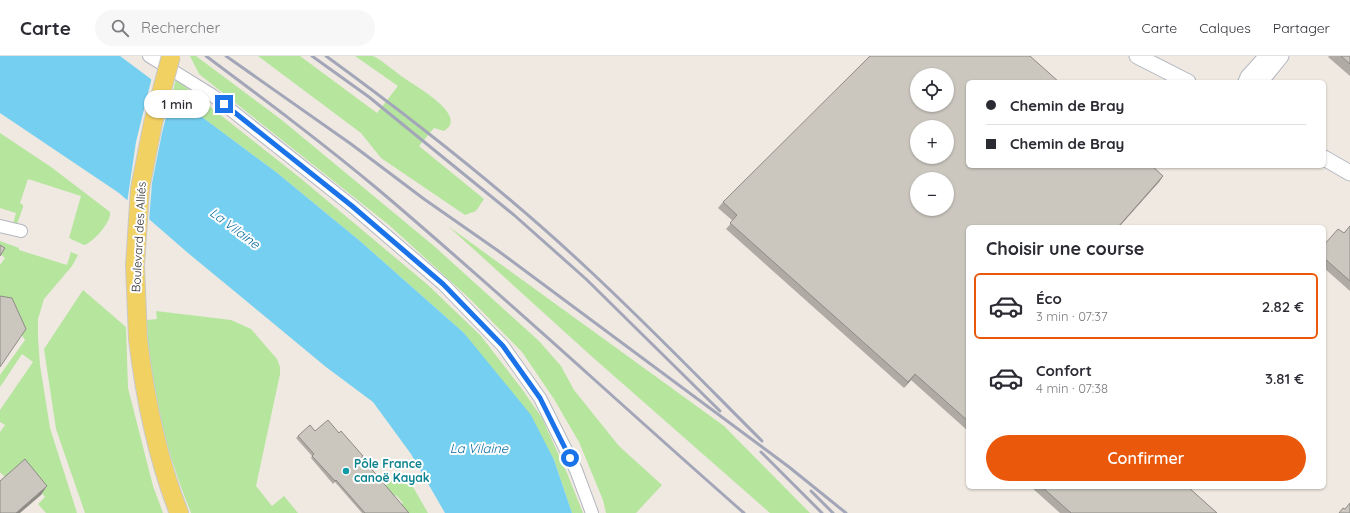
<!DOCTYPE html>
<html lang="fr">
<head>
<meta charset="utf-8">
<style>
	:root { --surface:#fff; --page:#f7f7f7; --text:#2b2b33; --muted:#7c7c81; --line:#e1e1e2; --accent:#ea580c }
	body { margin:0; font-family:Quicksand,sans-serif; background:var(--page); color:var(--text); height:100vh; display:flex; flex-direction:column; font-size:15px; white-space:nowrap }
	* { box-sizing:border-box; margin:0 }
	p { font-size:13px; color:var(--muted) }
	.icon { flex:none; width:22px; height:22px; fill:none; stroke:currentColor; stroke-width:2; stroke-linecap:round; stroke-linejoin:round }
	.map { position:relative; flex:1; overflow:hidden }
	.sheet { position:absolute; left:966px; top:169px; width:360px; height:264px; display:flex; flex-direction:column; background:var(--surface); border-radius:6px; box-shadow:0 1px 3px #0004 }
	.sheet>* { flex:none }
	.guide { position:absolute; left:966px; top:24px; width:360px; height:88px; border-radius:6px; box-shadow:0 1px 3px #0004; display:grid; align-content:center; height:88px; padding:0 20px; background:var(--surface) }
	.controls { position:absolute; left:910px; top:12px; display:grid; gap:8px }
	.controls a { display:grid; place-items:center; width:44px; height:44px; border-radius:50%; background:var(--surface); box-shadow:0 1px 3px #0004; font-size:20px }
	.end { position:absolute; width:18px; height:18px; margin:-9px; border:5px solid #1a73e8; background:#fff; box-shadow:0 0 0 2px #fff }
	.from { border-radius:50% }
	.bubble { position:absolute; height:28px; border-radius:14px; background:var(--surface); box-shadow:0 1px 3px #0004; font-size:13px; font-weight:600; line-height:28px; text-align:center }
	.guide b { display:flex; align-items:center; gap:14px; height:38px; font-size:15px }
	.guide b+b { border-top:1px solid var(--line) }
	.guide i { width:10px; height:10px; background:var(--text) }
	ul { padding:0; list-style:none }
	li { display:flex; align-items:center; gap:12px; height:66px; margin:0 8px 6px; padding:0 12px; border:2px solid transparent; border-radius:6px }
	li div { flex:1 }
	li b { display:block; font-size:15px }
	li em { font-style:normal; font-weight:600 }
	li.active { border-color:var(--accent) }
	li>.icon { width:36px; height:36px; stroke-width:1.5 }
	h2 { padding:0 20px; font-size:18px; line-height:48px }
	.action { display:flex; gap:8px; margin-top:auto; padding:8px 20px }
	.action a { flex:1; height:46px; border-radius:24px; background:var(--accent); color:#fff; font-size:16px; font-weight:600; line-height:46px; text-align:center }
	header { display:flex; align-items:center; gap:24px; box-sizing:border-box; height:56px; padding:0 20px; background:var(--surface); border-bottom:1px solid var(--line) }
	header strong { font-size:19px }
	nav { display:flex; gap:22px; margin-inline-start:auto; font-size:14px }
	.search { width:280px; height:36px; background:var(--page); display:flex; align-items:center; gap:10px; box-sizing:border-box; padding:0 14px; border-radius:22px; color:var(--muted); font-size:15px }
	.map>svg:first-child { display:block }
	.green { fill:#b6e59e }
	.water { fill:#75cff0 }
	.pier { fill:#efe9e1 }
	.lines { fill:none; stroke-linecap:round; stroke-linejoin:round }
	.minor-casing { stroke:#b4b7c1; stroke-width:14 }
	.tertiary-casing { stroke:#b4b7c1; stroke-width:17 }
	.primary-casing { stroke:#c9c9c9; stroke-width:20 }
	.minor { stroke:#fff; stroke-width:12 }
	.tertiary { stroke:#fff; stroke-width:15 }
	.primary { stroke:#f2d163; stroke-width:18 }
	.rail { stroke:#a3a6b8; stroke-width:3 }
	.primary-bridge-casing { stroke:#c9c9c9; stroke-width:20; stroke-linecap:butt }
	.primary-bridge { stroke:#f2d163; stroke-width:18 }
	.wall { fill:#afaba4 }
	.shaded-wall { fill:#8e8b86 }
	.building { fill:#cbc7bf; stroke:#8e8b86; fill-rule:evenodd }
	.route { stroke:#1a73e8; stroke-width:5 }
	.culture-dot { fill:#0f9aa8; stroke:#fff; stroke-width:1.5 }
	.labels { text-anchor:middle; stroke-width:4; stroke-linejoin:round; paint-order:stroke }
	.street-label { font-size:12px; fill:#2e2e2e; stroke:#fff }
	.culture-label { font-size:12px; font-weight:bold; fill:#0d838f; stroke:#fff; text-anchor:start }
	.water-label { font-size:13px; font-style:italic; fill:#0d6fa3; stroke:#fff }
</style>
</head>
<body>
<header>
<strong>Carte</strong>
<div class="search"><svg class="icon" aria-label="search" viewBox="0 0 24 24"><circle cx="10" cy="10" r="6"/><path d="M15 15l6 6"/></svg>Rechercher</div>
<nav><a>Carte</a><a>Calques</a><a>Partager</a></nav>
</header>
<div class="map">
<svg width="1350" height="457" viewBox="0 0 1350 457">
	<rect width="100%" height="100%" fill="#efe9e1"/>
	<g class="green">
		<polygon points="190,0 196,0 283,65 434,190 539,285 561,310 574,334 619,390 662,429 636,457 606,457 603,444 579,386 554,343 522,296 471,244 389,169 199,18"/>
		<path d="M258,0H300L377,57L398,30L355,0C360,0 369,0 373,0C382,4 395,16 404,22C415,30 470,60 444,75L434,72L419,90L484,143L476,155L465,159L381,102L361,77Z"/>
		<polygon points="176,23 199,42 299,121 428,229 481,280 522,333 542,362 567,417 583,457 572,457 554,404 464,277 360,185 276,116 172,39"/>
		<path d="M0,77L51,111L110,156C112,165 93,187 84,189L69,182L81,140L28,123L20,147L23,149V151L17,168H13L16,157L0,152Z"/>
		<polygon points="448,170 724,370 810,457 770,457 589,298"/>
		<polygon points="0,185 19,192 19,194 67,209 71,196 78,199 72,210 44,243 38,263 38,282 40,309 50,372 77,457 46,457 38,448 45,441 22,413 5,421 1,417 0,417 0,376 5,369 0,366 0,354 33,306 22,298 0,331 0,319 25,284 21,278 0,262 0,209 5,202 0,198"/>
		<polygon points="83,234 126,271 128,332 153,430 163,457 85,457 56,373 44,293"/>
		<path d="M156,255L231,264L251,273L277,303L280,311V318L256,430L272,450L284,440L298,457H191C167,396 148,330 147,264L157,263Z"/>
		<polygon points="401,417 413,431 428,457 406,457 399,449 403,447 396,439 393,442 384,431"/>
	</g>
	<polygon class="water" points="0,0 120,0 276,116 360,185 464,277 531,359 554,404 572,457 445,457 411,398 373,346 326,311 262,258 188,197 119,137 0,57"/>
	<polygon class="pier" points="152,21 172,37 162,77 152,127 149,165 127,147 136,86"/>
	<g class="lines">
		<g class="minor-casing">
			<g id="minor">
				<polyline points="149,0 212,39 352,150 443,228 503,290 540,342 576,414 592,457"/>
				<polyline points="0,170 21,175"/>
			</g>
		</g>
		<g class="tertiary-casing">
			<g id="tertiary">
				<polyline points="1137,0 1188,26"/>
				<polyline points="1246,26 1248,21 1267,0"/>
				<polyline points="1260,26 1281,0"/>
				<polyline points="1324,102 1350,117"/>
			</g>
		</g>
		<g class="primary-casing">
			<path id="primary" d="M138,283C145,342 157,401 179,457"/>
		</g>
		<use href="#minor" class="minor"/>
		<use href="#tertiary" class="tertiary"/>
		<use href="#primary" class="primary"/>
		<g class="rail">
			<path d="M206,0C265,44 324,88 380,135C504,240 622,350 744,457"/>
			<polyline points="226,0 351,88 424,143 497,194 789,411 846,457"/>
			<polyline points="312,0 369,41 514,159 586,223 720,355"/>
			<path d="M326,0C418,67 508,138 590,215C649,270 705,328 762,385"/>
			<polyline points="761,396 822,457"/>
			<polyline points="811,435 833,457"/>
		</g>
		<g class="primary-bridge-casing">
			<polyline id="primary-bridge" points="138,283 135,209 140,133 153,67 171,0"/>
		</g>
		<use href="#primary-bridge" class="primary-bridge"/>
	</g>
	<g class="wall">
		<polygon points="1329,0 1350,0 1350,20 1328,1"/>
		<polygon points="1163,120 1159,126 968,171 968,375 911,324 904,332 726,173 733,165 718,152 723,146"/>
		<polygon points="1350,170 1350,235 1324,212 1324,189 1344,177"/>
		<polygon points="315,375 362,403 409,457 362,457 335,426 333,428 311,402 312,400 296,382 298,380"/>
		<polygon points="1031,431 1188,431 1217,457 1060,457"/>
	</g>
	<g class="shaded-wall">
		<polygon points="1163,120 1159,126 1119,171 1118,171"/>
		<polygon points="915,318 911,324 904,332 908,326"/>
		<polygon points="47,430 41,439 20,457 16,457"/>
	</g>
	<g class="building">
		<path d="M870,0H1030L1059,26H968V110H1152L1163,120L1118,171H968V365L915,318L908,326L730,167L737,159L723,146ZM917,19H947V49H917ZM917,71H947V101H917ZM917,123H947V153H917Z"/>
		<polygon points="1341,0 1350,0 1350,8"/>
		<polygon points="1350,170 1350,225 1324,202 1324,189 1338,173 1344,177"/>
		<polygon points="0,189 5,192 0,200"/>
		<polygon points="0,240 12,242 26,273 0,311"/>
		<polygon points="328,364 339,377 341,375 363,400 362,402 409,457 365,457 336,424 335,425 312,400 314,398 298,380 310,369 315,375"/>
		<polygon points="25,403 47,430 16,457 0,457 0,425"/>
		<polygon points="1042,431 1188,431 1217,457 1071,457"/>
		<polygon points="1350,447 1350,457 1339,457 1343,452 1345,453"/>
	</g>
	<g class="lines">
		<polyline class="route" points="224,48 352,150 443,228 503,290 540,342 570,402"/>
	</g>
	<circle class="culture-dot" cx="346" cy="415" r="4"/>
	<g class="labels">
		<g class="street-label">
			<text transform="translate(139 181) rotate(-87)" y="4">Boulevard des Alliés</text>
		</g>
		<g class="culture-label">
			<text x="354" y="412">Pôle France<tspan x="354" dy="14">canoë Kayak</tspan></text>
		</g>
		<g class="water-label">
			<text transform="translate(235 172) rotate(37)" y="5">La Vilaine</text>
			<text x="479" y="397">La Vilaine</text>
		</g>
	</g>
</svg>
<div class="controls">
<a><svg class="icon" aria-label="locate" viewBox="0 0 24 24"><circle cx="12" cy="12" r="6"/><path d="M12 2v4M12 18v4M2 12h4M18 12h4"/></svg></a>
<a>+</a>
<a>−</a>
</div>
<i class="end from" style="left:570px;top:402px"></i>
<i class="end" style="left:224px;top:48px"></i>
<div class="bubble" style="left:144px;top:34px;width:66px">1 min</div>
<div class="guide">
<b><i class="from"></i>Chemin de Bray</b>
<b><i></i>Chemin de Bray</b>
</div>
<section class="sheet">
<h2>Choisir une course</h2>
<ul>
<li class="active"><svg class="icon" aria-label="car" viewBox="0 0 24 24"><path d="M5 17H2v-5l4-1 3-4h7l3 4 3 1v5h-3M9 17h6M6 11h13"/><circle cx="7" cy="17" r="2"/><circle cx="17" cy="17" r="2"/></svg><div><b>Éco</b><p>3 min · 07:37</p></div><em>2.82 €</em></li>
<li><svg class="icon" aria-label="car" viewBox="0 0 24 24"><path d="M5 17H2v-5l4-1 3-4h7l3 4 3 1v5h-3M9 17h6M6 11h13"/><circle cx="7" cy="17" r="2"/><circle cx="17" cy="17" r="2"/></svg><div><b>Confort</b><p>4 min · 07:38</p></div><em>3.81 €</em></li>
</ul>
<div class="action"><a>Confirmer</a></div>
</section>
</div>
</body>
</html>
